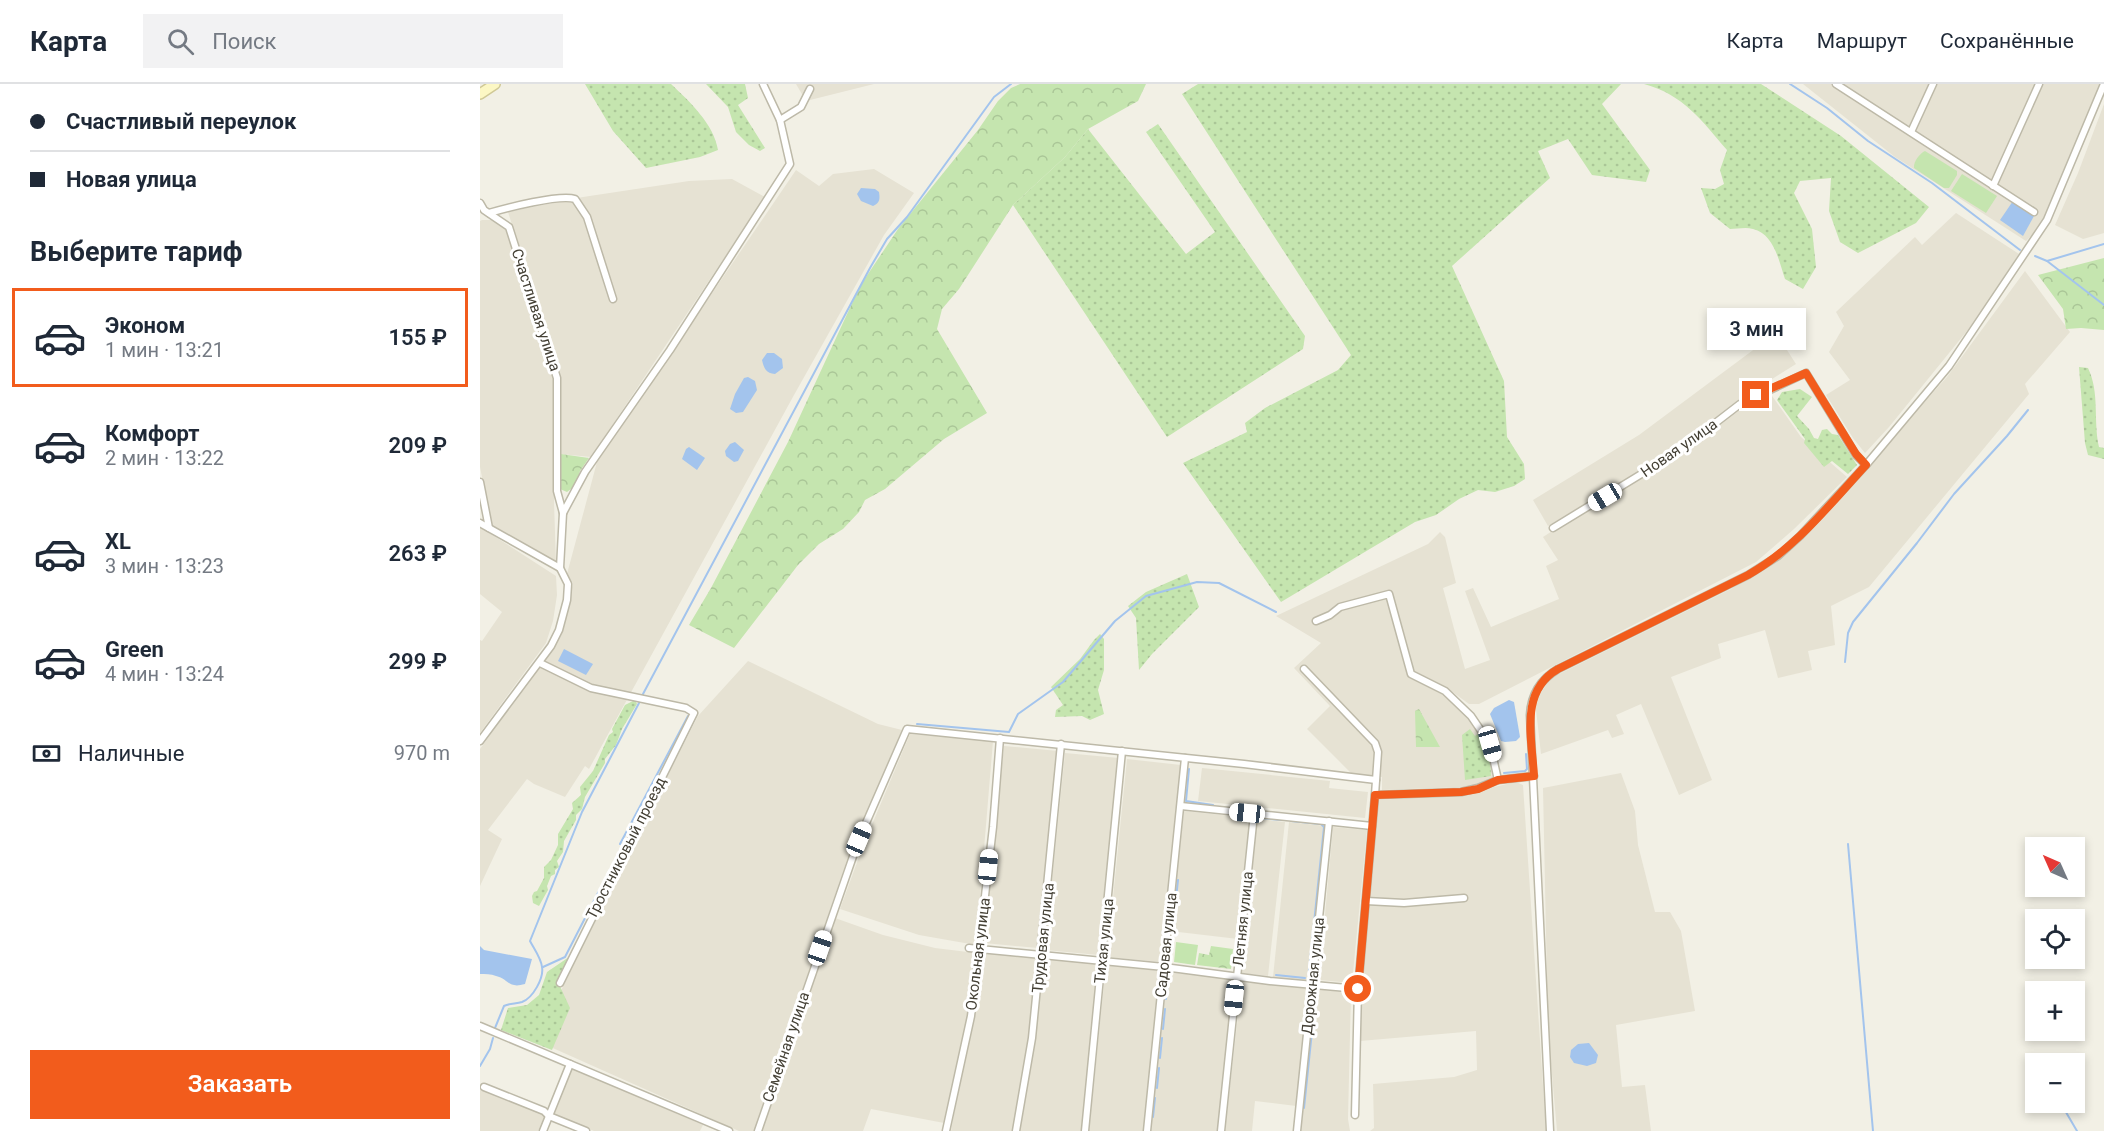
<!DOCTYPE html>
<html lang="ru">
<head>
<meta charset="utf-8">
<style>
	:root { --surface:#fff; --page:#f2f2f3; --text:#1f2937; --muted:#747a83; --line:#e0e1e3; --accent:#f25c1c }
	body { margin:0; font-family:Roboto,sans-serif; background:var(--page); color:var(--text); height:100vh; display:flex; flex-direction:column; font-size:22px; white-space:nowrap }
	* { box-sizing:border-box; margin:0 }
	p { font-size:20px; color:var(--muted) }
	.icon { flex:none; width:33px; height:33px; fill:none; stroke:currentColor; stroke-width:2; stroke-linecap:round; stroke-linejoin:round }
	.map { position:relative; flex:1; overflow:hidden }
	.side { display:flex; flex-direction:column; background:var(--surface); width:480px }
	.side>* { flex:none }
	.banner { display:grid; align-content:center; height:132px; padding:0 30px; background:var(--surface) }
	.needle { width:39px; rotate:315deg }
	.tools { position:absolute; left:1545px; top:753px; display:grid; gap:12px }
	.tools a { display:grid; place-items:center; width:60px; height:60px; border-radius:0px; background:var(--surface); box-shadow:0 3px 9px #0003; font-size:30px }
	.end { position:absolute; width:27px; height:27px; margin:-14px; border:8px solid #f25c1c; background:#fff; box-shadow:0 0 0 3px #fff }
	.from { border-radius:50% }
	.bubble { position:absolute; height:42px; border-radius:0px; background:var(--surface); box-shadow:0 3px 9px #0003; font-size:20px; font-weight:600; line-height:42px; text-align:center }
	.car { position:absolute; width:18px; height:36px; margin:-18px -9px; border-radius:8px; box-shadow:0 0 4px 2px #0007; background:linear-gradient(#fff 24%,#345 0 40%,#fff 0 76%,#345 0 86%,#fff 0) }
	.banner b { display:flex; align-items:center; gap:21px; height:57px; font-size:22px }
	.banner b+b { border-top:2px solid var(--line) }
	.banner i { width:15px; height:15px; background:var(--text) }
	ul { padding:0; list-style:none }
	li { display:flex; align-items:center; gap:18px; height:99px; margin:0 12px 9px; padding:0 18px; border:3px solid transparent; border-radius:0px }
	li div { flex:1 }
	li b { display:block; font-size:22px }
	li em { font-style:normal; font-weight:600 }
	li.on { border-color:var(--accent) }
	li>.icon { width:54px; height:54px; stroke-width:1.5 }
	h2 { padding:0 30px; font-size:27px; line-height:72px }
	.pay { display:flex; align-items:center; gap:15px; height:66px; padding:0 30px; font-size:22px }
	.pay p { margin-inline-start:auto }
	.primary-button { display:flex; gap:12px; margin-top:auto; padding:12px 30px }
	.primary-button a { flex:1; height:69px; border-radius:0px; background:var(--accent); color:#fff; font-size:24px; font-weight:600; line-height:69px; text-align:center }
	header { display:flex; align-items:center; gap:36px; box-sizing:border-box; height:84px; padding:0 30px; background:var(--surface); border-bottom:2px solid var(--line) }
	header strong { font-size:28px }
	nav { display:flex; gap:33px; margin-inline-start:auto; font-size:21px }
	.search { width:420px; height:54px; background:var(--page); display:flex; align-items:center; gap:15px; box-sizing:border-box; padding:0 21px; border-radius:0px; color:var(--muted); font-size:22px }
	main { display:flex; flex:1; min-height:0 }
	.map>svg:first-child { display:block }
	.residential { fill:#e6e2d3 }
	.grass { fill:url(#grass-dots) }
	.forest { fill:url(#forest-crowns) }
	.pitch { fill:#c5e5af }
	.water { fill:#a3c4ed }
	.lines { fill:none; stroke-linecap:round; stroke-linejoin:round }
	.stream { stroke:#a3c4ed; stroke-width:2 }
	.street-casing { stroke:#bdb9a8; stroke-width:9 }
	.secondary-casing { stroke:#d0c996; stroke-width:12 }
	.street { stroke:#fff; stroke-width:6 }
	.secondary { stroke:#fcf7c4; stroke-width:9 }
	.route { stroke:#f25c1c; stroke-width:8 }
	.labels { text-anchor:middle; stroke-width:6; stroke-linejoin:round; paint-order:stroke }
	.street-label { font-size:15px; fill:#444035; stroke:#fff }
</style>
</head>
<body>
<header>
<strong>Карта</strong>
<div class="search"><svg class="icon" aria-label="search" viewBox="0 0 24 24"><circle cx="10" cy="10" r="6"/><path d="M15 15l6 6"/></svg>Поиск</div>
<nav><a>Карта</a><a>Маршрут</a><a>Сохранённые</a></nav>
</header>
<main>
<section class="side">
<div class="banner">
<b><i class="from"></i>Счастливый переулок</b>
<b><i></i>Новая улица</b>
</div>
<h2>Выберите тариф</h2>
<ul>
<li class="on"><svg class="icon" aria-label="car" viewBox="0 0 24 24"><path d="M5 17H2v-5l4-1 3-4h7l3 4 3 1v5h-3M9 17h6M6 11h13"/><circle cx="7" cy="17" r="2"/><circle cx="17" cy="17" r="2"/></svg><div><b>Эконом</b><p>1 мин · 13:21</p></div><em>155 ₽</em></li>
<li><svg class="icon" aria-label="car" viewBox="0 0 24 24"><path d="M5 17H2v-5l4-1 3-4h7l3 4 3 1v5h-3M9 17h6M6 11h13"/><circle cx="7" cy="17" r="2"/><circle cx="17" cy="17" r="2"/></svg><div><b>Комфорт</b><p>2 мин · 13:22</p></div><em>209 ₽</em></li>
<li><svg class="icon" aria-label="car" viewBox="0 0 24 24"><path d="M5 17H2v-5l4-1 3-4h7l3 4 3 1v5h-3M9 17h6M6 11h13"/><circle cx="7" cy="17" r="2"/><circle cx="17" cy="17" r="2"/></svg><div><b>XL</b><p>3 мин · 13:23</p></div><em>263 ₽</em></li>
<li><svg class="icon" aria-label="car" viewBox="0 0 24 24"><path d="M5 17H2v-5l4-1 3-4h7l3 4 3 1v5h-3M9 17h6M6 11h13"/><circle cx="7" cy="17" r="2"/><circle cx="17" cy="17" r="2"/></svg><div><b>Green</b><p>4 мин · 13:24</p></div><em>299 ₽</em></li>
</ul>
<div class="pay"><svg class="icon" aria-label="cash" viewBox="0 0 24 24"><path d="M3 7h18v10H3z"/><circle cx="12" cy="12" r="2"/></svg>Наличные<p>970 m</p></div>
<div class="primary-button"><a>Заказать</a></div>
</section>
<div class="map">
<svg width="1624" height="1047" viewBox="0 0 1624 1047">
	<defs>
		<pattern id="grass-dots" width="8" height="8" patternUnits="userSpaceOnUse" patternTransform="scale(1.5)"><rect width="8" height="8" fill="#c5e5af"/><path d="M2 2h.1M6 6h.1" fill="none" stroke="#aac697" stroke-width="1.8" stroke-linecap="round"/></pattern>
		<pattern id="forest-crowns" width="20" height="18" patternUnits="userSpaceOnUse" patternTransform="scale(1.5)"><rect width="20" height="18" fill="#c5e5af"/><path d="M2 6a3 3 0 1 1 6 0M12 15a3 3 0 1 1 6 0" fill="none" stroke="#aac697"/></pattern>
	</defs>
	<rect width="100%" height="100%" fill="#f2f0e5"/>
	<g class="residential">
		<polygon points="316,0 394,0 326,17"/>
		<polygon points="1323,0 1621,0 1567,136 1546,157 1415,73"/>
		<polygon points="1624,20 1624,149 1603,155 1575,141 1598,89"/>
		<polygon points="394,85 434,109 404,151 314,311 109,685 105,682 85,713 54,700 47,695 8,746 22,755 0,802 0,665 81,552 93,499 87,490 117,378 316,86 339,102 353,90"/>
		<polygon points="252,95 285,113 111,373 80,370 80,293 28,128 103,113 209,97"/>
		<polygon points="1476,129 1539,170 1495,237 1409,343 1385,369 1373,354 1346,311 1370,296 1349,268 1364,242 1356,228 1435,153 1442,161"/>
		<polygon points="2,136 15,136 27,144 76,294 74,418 76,479 12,443 0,383 0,137"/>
		<polygon points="1545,187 1590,248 1545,300 1549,310 1389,503 1351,522 1355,561 1328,567 1332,586 1298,594 1285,546 1238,560 1241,574 1191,593 1232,696 1199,711 1161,620 1136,631 1144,650 1132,654 1128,646 1061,670 1055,617 1071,594 1251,505 1305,470 1321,455 1467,293"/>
		<polygon points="1296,249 1316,280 1270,309 1198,364 1068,442 1053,416 1159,351"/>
		<polygon points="1290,309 1321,353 1367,393 1314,445 1276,478 999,620 989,620 967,604 963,607 999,647 1007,659 1015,694 999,701 984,703 902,706 902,693 872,690 827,645 850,622 814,584 841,559 796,532 948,460 960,448 965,453 976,499 963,504 985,585 1010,576 985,507 993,504 1011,543 1079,515 1066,482 1078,476 1063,453 1263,323"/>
		<polygon points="0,443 76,492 77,511 73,537 66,559 0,649 0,556 2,557 22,528 0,510"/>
		<polygon points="268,577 398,640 422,646 370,767 274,1047 259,1047 57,957 132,800 218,632"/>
		<polygon points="430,650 513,657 496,861 439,851 360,825 383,762"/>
		<polygon points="524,662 578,667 558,864 504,859"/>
		<polygon points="585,669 639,674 619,871 565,866"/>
		<polygon points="647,675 701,681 681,878 627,873"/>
		<polygon points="722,684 850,697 849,704 888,708 885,734 718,717"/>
		<polygon points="1141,689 1155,727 1158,761 1175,828 1190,828 1201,847 1215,927 1136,941 1142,1003 1165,1001 1171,1047 1077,1047 1068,945 1063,704"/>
		<polygon points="1036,698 1043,701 1066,1047 890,1047 894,1044 893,1000 974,993 997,986 996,947 880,957 880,905 894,742 898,716 983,710"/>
		<polygon points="704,727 771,734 758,855 690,847"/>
		<polygon points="777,735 805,738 788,892 761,889"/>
		<polygon points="809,738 846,742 829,898 793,893"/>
		<polygon points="853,743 887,746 872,899 839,896"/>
		<polygon points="355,834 403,851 455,864 496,869 485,959 464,1039 391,1025 383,1047 280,1047"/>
		<polygon points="503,868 619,880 601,1047 471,1047"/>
		<polygon points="626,881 680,887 664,1047 609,1047"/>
		<polygon points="687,888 754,895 738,1047 671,1047"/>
		<polygon points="762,896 829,903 816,1022 775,1017 772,1047 745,1047"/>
		<polygon points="835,905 871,909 868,1035 870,1047 820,1047"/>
		<polygon points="91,984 223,1041 220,1047 114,1047 72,1030"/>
		<polygon points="0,1004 62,1028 65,1031 58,1047 0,1047"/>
	</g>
	<g class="grass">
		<path d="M105,0H191C209,17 234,40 238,66L220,73L166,84L133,47Z"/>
		<polygon points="226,0 265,0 268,14 258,21 285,64 280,67 269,61 256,48 248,23"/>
		<polygon points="718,0 1141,0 1122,20 1170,86 1166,98 1112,91 1088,55 1058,67 1070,94 972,182 1024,297 1027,353 1044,380 1045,395 1034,402 1015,408 998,406 979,415 956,431 935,438 801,518 703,379 767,348 765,339 785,324 858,286 871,271 702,10"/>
		<path d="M1164,0H1281L1361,52L1449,123L1436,139L1378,169L1360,158L1349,127L1351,94L1320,97L1314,109L1332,145L1336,183L1323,205L1305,195C1299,177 1294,150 1273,145C1266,143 1257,145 1250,145L1230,129L1221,104L1235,105L1244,100L1240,86L1247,66C1221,36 1204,11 1164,0Z"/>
		<polygon points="678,40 825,252 823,265 687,353 533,121 585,73 608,45 706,170 735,148 666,48"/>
		<path d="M1599,283L1608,284C1620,309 1613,336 1619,363L1624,364V375L1608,371L1605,359Z"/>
		<polygon points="1320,305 1332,313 1317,332 1329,345 1334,354 1338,355 1342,346 1347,345 1352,350 1358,351 1377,381 1368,390 1352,377 1344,383 1324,359 1325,355 1297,316 1302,308"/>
		<polygon points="707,490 719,523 672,570 659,586 656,534 648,522 666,508"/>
		<polygon points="620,550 624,555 624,586 618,606 624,630 610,636 602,632 575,633 576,626 583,621 571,603 600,575 614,556"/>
		<polygon points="155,616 157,620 142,645 136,661 125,675 125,679 105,713 102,725 96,731 96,736 84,757 83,768 77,777 79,783 75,786 75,790 71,792 67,802 68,806 59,822 53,819 52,812 54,808 57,807 64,794 64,783 71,776 78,761 78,750 93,725 92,719 101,711 100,703 113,687 129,651 133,648 132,645 145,621"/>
		<path d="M990,645L995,652L999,649C1007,661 1011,678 1011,692L985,696L982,651Z"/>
		<polygon points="109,838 78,898 90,924 72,966 21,946 28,924 47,921 59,911 67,888 89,873"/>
	</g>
	<g class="forest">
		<polygon points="540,0 666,0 658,17 608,45 585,73 533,121 479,205 462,225 457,245 507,329 464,355 405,405 385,416 379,428 363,445 339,460 318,481 254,564 209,541 231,504 308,358 380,202 418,145 498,46 518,17 531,4"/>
		<polygon points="1624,174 1624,246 1601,244 1586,245 1583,225 1558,191"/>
		<polygon points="81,370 109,374 100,387 96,401 87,408 80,405 79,373"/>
		<polygon points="939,625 960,663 936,663 935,627"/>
		<polygon points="731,862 753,865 751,885 717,881 719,869 729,871"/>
	</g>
	<g class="pitch">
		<path d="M1445,67L1477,87V91L1469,104H1464L1434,84C1433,78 1440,69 1445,67Z"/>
		<polygon points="1482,90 1517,112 1506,129 1471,107"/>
		<polygon points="696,858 718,861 715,881 694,878"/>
	</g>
	<g class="water">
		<path d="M381,104L395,105L399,108C400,115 400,119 393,122L381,117L377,110Z"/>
		<polygon points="1533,117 1554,132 1543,152 1520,136"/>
		<path d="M287,269H294L302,275L303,284L295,290C286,289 284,285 282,276Z"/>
		<polygon points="268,293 275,297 277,306 263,328 256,329 250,325 255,310 264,294"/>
		<polygon points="255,358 264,366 258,377 254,378 246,372 245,367 250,360"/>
		<polygon points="209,363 225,374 217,386 202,375 206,365"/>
		<polygon points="84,565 113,580 106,591 78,577"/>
		<polygon points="1029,616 1034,618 1040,653 1036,657 1025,658 1021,657 1010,630 1014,624"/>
		<path d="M0,862L4,866L52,875L45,900C28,905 29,895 16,892C11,890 5,890 0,890Z"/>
		<polygon points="1109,959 1118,971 1116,979 1107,982 1094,979 1090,973 1091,966 1098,960"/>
	</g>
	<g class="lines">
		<g class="stream">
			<polyline points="1310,0 1347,24 1388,57 1452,99 1540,166"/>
			<polyline points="1555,172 1567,177 1624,221"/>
			<polyline points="1567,177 1624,160"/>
			<polyline points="1365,578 1368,549 1373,538 1437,459 1474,410 1527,352 1548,326"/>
			<polyline points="163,610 390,184 407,155 427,133 514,13 531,0"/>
			<polyline points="437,640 529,648 538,630 583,598 635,537 666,512 717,498 739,499 796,528"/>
			<polyline points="709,685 706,717 733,721"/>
			<polyline points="1024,689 1045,687 1047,685 1046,670"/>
			<polyline points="780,734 802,736"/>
			<polyline points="811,737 841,740 844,743 829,887"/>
			<polyline points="140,760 208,632"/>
			<polyline points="1368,760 1393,1047"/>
			<polyline points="696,815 698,796"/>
			<polyline points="692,846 694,827"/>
			<polyline points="689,880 692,855"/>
			<polyline points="63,883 85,873 120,805"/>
			<polyline points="796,891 825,894"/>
			<polyline points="686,915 689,891"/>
			<path d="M15,944L24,922C30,919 36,920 42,918C53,914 64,894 62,883C61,874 54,865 50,857L102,728L159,619"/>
			<polyline points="683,945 685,925"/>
			<polyline points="680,974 682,954"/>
			<polyline points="0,982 10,965 13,954"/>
			<polyline points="677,1004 679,984"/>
			<polyline points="1580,1018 1597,1047"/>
			<polyline points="824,1024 836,909"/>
			<polyline points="673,1033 675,1014"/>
		</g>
		<g class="street-casing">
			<g id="street">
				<polyline points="1356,0 1554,128"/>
				<polyline points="300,36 321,23 330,5"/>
				<polyline points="1431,48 1453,0"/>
				<polyline points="1513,102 1559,0"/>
				<polyline points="0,119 4,126 29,143 77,294 77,407 83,429 80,484 88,500 87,516 79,546 71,562 0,657"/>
				<path d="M9,129C26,124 80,110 95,115L107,133L133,215"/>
				<polyline points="0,398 9,444"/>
				<polyline points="83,429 105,388 190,266 310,80 300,36 283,0"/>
				<polyline points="0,439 80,484"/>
				<polyline points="1073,444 1199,367 1260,320 1326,289 1376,371 1386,381"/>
				<polyline points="836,537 850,531 860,523 909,510 931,590 965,607 991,632 1010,660 1018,696"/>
				<polyline points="60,579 111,604 206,624 214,629 80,899"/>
				<polyline points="824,585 895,659 898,668 895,711"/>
				<polyline points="701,722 892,742"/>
				<polyline points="886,817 924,819 984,814"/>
				<polyline points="489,864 684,883 790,897 878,905"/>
				<polyline points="0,942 249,1047"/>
				<polyline points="4,1003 64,1027 69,1032 106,1047"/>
				<polyline points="875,1031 878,905 895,711 981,708 998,704 1018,696 1054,692"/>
				<polyline points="63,1047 90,980"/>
				<polyline points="278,1047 379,755 427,645 764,680 896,696"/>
				<polyline points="466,1047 491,932 513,743 520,654"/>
				<polyline points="536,1047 552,954 581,660"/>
				<polyline points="605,1047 642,667"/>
				<polyline points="667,1047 705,674"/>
				<polyline points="741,1047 774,730"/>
				<polyline points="817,1047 849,737"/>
				<path d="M1070,1047L1050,631C1051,611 1061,595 1078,585L1268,491L1298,472L1320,452L1386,381L1469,282L1567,136L1624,0"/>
			</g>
		</g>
		<g class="secondary-casing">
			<polyline id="secondary" points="0,10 15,0"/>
		</g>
		<use href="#street" class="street"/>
		<use href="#secondary" class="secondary"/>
	</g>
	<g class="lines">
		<path class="route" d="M878,905L895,711L981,708L998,705L1018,696L1054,692C1052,655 1039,607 1078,585L1268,491C1315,465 1350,420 1386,381L1376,370L1326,289L1276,311"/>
	</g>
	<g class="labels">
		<g class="street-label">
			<text transform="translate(56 226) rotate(72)" y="5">Счастливая улица</text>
			<text transform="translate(1199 364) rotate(-35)" y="5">Новая улица</text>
			<text transform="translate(146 764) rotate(-63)" y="5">Тростниковый проезд</text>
			<text transform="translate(763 835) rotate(-84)" y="5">Летняя улица</text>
			<text transform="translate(563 854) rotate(-84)" y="5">Трудовая улица</text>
			<text transform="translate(624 857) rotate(-84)" y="5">Тихая улица</text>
			<text transform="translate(686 861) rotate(-84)" y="5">Садовая улица</text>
			<text transform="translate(498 870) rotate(-83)" y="5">Окольная улица</text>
			<text transform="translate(833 892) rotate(-84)" y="5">Дорожная улица</text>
			<text transform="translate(306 963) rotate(-71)" y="5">Семейная улица</text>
		</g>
	</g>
</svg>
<div class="tools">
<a><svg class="needle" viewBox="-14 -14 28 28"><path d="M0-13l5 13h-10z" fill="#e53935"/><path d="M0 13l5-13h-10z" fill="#747a83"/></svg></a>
<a><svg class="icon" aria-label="locate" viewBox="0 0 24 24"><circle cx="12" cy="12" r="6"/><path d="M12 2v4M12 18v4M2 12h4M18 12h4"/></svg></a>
<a>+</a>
<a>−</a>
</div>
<i class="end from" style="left:878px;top:905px"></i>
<i class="end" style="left:1276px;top:311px"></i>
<div class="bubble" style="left:1227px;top:224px;width:99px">3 мин</div>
<i class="car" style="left:1125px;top:413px;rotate:239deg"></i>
<i class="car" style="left:1010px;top:660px;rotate:164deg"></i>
<i class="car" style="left:767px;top:729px;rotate:276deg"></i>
<i class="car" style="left:379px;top:755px;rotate:23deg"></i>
<i class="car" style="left:508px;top:783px;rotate:6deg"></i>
<i class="car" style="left:340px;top:864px;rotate:19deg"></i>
<i class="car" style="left:754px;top:914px;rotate:186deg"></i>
</div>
</main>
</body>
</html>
